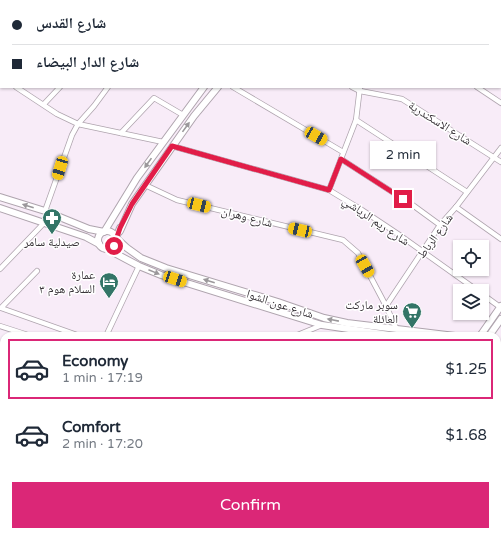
<!DOCTYPE html>
<html lang="en">
<head>
<meta charset="utf-8">
<style>
	:root { --surface:#fff; --page:#f6f6f7; --text:#1f2937; --muted:#747a83; --line:#e0e1e3; --accent:#db2777 }
	body { margin:0; font-family:"Varela Round","Noto Naskh Arabic",sans-serif; background:var(--page); color:var(--text); height:100vh; display:flex; flex-direction:column; font-size:15px; white-space:nowrap }
	* { box-sizing:border-box; margin:0 }
	p { font-size:13px; color:var(--muted) }
	.icon { flex:none; width:22px; height:22px; fill:none; stroke:currentColor; stroke-width:2; stroke-linecap:round; stroke-linejoin:round }
	.map { position:relative; flex:1; overflow:hidden }
	.details { position:absolute; left:0px; top:332px; width:501px; height:204px; display:flex; flex-direction:column; background:var(--surface); border-radius:12px 12px 0 0; box-shadow:0 1px 3px #0004 }
	.details>* { flex:none }
	.hud { position:absolute; left:0px; top:0px; width:501px; height:88px; box-shadow:0 1px 3px #0004; display:grid; align-content:center; height:88px; padding:0 12px; background:var(--surface) }
	.tools { position:absolute; left:453px; top:240px; display:grid; gap:8px }
	.tools a { display:grid; place-items:center; width:36px; height:36px; border-radius:0px; background:var(--surface); box-shadow:0 1px 3px #0004; font-size:20px }
	.end { position:absolute; width:18px; height:18px; margin:-9px; border:5px solid #e11d48; background:#fff; box-shadow:0 0 0 2px #fff }
	.from { border-radius:50% }
	.bubble { position:absolute; height:28px; border-radius:0px; background:var(--surface); box-shadow:0 1px 3px #0004; font-size:13px; font-weight:600; line-height:28px; text-align:center }
	.car { position:absolute; width:12px; height:24px; margin:-12px -6px; border-radius:5px; box-shadow:0 0 3px 1px #0007; background:linear-gradient(#f5c518 24%,#345 0 40%,#f5c518 0 76%,#345 0 86%,#f5c518 0) }
	.hud b { display:flex; align-items:center; gap:14px; height:38px; font-size:15px }
	.hud b+b { border-top:1px solid var(--line) }
	.hud i { width:10px; height:10px; background:var(--text) }
	ul { padding:7px 0 0; list-style:none }
	li { display:flex; align-items:center; gap:12px; height:60px; margin:0 8px 6px; padding:0 4px; border:2px solid transparent; border-radius:0px }
	li div { flex:1 }
	li b { display:block; font-size:15px }
	li em { font-style:normal; font-weight:600 }
	li.selected { border-color:var(--accent) }
	li>.icon { width:36px; height:36px; stroke-width:1.5 }
	.action { display:flex; gap:8px; margin-top:auto; padding:8px 12px }
	.action a { flex:1; height:46px; border-radius:0px; background:var(--accent); color:#fff; font-size:16px; font-weight:600; line-height:46px; text-align:center }
	.map>svg:first-child { display:block }
	.lines { fill:none; stroke-linecap:round; stroke-linejoin:round }
	.minor-casing { stroke:#afa4ae; stroke-width:6 }
	.secondary-casing { stroke:#afa4ae; stroke-width:8 }
	.minor { stroke:#fff; stroke-width:4.5 }
	.secondary { stroke:#fff; stroke-width:6 }
	.oneway { fill:#9b989b }
	.route { stroke:#e11d48; stroke-width:5 }
	.labels { text-anchor:middle; stroke-width:3; stroke-linejoin:round; paint-order:stroke }
	.street-label { font-size:12px; fill:#373237; stroke:#fff }
	.poi-label { font-size:12px; fill:#373237; stroke:#fff; text-anchor:end }
</style>
</head>
<body>
<div class="map">
<svg width="501" height="536" viewBox="0 0 501 536">
	<rect width="100%" height="100%" fill="#f8ecf8"/>
	<g class="lines">
		<g class="minor-casing">
			<g id="minor">
				<polyline points="16,0 18,1"/>
				<polyline points="86,0 88,1"/>
				<polyline points="190,0 192,1"/>
				<polyline points="306,0 308,1"/>
				<polyline points="422,0 423,1"/>
				<polyline points="78,1 80,0"/>
				<polyline points="401,1 402,0"/>
				<polyline points="500,58 501,58"/>
				<polyline points="0,77 1,77"/>
				<polyline points="16,87 57,114 78,124 163,142"/>
				<polyline points="233,87 343,152"/>
				<polyline points="352,87 360,91 402,99 501,162"/>
				<polyline points="477,87 501,103"/>
				<polyline points="44,104 60,87"/>
				<polyline points="356,120 467,192"/>
				<polyline points="121,133 154,98 183,115"/>
				<polyline points="172,146 329,190 362,210 398,234 478,291"/>
				<polyline points="341,159 414,206 440,225"/>
				<polyline points="145,185 177,200 343,240 358,253 386,306"/>
				<polyline points="329,190 356,120 360,87"/>
				<polyline points="456,207 501,239"/>
				<polyline points="45,211 72,135 78,124 94,106 108,87"/>
				<polyline points="0,269 44,223"/>
				<polyline points="37,271 1,308 80,336"/>
				<polyline points="482,294 500,307"/>
				<polyline points="0,326 31,336"/>
				<polyline points="396,328 386,306 440,225 456,207 501,148"/>
				<polyline points="106,336 139,266"/>
				<polyline points="295,336 322,325"/>
				<polyline points="0,372 4,373"/>
				<polyline points="0,396 4,395"/>
				<polyline points="497,412 501,408"/>
				<polyline points="497,467 501,463"/>
				<polyline points="497,518 501,514"/>
				<polyline points="85,532 89,536"/>
				<polyline points="118,532 120,536"/>
				<polyline points="162,532 164,536"/>
				<polyline points="208,532 210,536"/>
				<polyline points="249,532 252,536"/>
				<polyline points="353,532 356,536"/>
				<polyline points="71,536 75,532"/>
				<polyline points="287,536 292,532"/>
				<polyline points="411,536 416,532"/>
				<polyline points="474,536 479,532"/>
			</g>
		</g>
		<g class="secondary-casing">
			<g id="secondary">
				<polyline points="272,1 273,0"/>
				<polyline points="287,1 288,0"/>
				<polyline points="0,197 45,211 89,229 104,232 137,178 204,87"/>
				<polyline points="0,208 86,237 99,244"/>
				<polyline points="120,228 116,238 127,248 141,258 166,268 278,302 324,318 347,323 455,336"/>
				<polyline points="120,231 132,204 194,116 218,87"/>
				<circle cx="107" cy="240" r="9"/>
				<polyline points="107,249 139,266 161,275 322,325 396,336"/>
				<polyline points="480,336 501,306"/>
				<polyline points="489,336 501,319"/>
				<polyline points="497,349 501,353"/>
				<polyline points="497,363 501,365"/>
			</g>
		</g>
		<use href="#minor" class="minor"/>
		<use href="#secondary" class="secondary"/>
	</g>
	<defs><path id="oneway-solid" d="M-6-.8H1V-3.2L6.5 0L1 3.2V.8H-6Z"/></defs>
	<g class="oneway">
		<use href="#oneway-solid" transform="translate(186 127) rotate(-54)"/>
		<use href="#oneway-solid" transform="translate(148 163) rotate(125)"/>
		<use href="#oneway-solid" transform="translate(28 206) rotate(-162)"/>
		<use href="#oneway-solid" transform="translate(154 272) rotate(22)"/>
		<use href="#oneway-solid" transform="translate(209 281) rotate(-163)"/>
		<use href="#oneway-solid" transform="translate(333 320) rotate(-169)"/>
	</g>
	<g class="lines">
		<polyline class="route" points="114,246 120,228 132,204 172,146 329,190 341,159 403,199"/>
	</g>
	<defs>
		<g id="pharmacy-pin" transform="scale(1)"><path d="M0 17L-7.5 6A9.5 9.5 0 1 1 7.5 6Z" fill="#337567" stroke="#fff"/><path d="M-2-6h4v4h4v4h-4v4h-4v-4h-4v-4h4Z" fill="#fff"/></g>
		<g id="hotel-pin" transform="scale(1)"><path d="M0 17L-7.5 6A9.5 9.5 0 1 1 7.5 6Z" fill="#337567" stroke="#fff"/><path d="M-6-4.5h1.5V1H6V5H4.5V3h-9V5H-6ZM-4 0a1.8 1.8 0 1 1 3.6 0ZM.5 0V-2.5h3Q6-2.5 6 0Z" fill="#fff"/></g>
		<g id="supermarket-pin" transform="scale(1)"><path d="M0 17L-7.5 6A9.5 9.5 0 1 1 7.5 6Z" fill="#337567" stroke="#fff"/><path d="M-6-5.5h2.5l.6 2H6L4.5 2H-2.5L-4.4-4H-6ZM-1.5 3.2a1.3 1.3 0 1 0 .1 0ZM3 3.2a1.3 1.3 0 1 0 .1 0Z" fill="#fff"/></g>
	</defs>
	<g fill-rule="evenodd">
		<use href="#pharmacy-pin" x="52" y="218"/>
		<use href="#hotel-pin" x="109" y="282"/>
		<use href="#supermarket-pin" x="412" y="312"/>
	</g>
	<g class="labels">
		<g class="street-label">
			<text transform="translate(440 123) rotate(32)" y="4">شارع الاسكندرية</text>
			<text transform="translate(247 217) rotate(14)" y="4">شارع وهران</text>
			<text transform="translate(376 221) rotate(34)" y="4">شارع ريم الرياشي</text>
			<text transform="translate(435 236) rotate(-54)" y="4">شارع الرباط</text>
			<text transform="translate(280 304) rotate(18)" y="4">شارع عون الشوا</text>
		</g>
		<g class="poi-label">
			<text x="52" y="246" text-anchor="middle">صيدلية سامر</text>
			<text x="95" y="279">عمارة<tspan x="95" dy="14">السلام هوم ٣</tspan></text>
			<text x="398" y="309">سوبر ماركت<tspan x="398" dy="14">العائلة</tspan></text>
		</g>
	</g>
</svg>
<div class="tools">
<a><svg class="icon" aria-label="locate" viewBox="0 0 24 24"><circle cx="12" cy="12" r="6"/><path d="M12 2v4M12 18v4M2 12h4M18 12h4"/></svg></a>
<a><svg class="icon" aria-label="layers" viewBox="0 0 24 24"><path d="M12 4l9 5-9 5-9-5zM3 14l9 5 9-5"/></svg></a>
</div>
<i class="end from" style="left:114px;top:246px"></i>
<i class="end" style="left:403px;top:199px"></i>
<div class="bubble" style="left:370px;top:141px;width:66px">2 min</div>
<i class="car" style="left:316px;top:136px;rotate:120deg"></i>
<i class="car" style="left:60px;top:168px;rotate:197deg"></i>
<i class="car" style="left:199px;top:205px;rotate:104deg"></i>
<i class="car" style="left:300px;top:230px;rotate:283deg"></i>
<i class="car" style="left:365px;top:266px;rotate:150deg"></i>
<i class="car" style="left:175px;top:279px;rotate:108deg"></i>
<div class="hud">
<b><i class="from"></i>شارع القدس</b>
<b><i></i>شارع الدار البيضاء</b>
</div>
<section class="details">
<ul>
<li class="selected"><svg class="icon" aria-label="car" viewBox="0 0 24 24"><path d="M5 17H2v-5l4-1 3-4h7l3 4 3 1v5h-3M9 17h6M6 11h13"/><circle cx="7" cy="17" r="2"/><circle cx="17" cy="17" r="2"/></svg><div><b>Economy</b><p>1 min · 17:19</p></div><em>$1.25</em></li>
<li><svg class="icon" aria-label="car" viewBox="0 0 24 24"><path d="M5 17H2v-5l4-1 3-4h7l3 4 3 1v5h-3M9 17h6M6 11h13"/><circle cx="7" cy="17" r="2"/><circle cx="17" cy="17" r="2"/></svg><div><b>Comfort</b><p>2 min · 17:20</p></div><em>$1.68</em></li>
</ul>
<div class="action"><a>Confirm</a></div>
</section>
</div>
</body>
</html>
